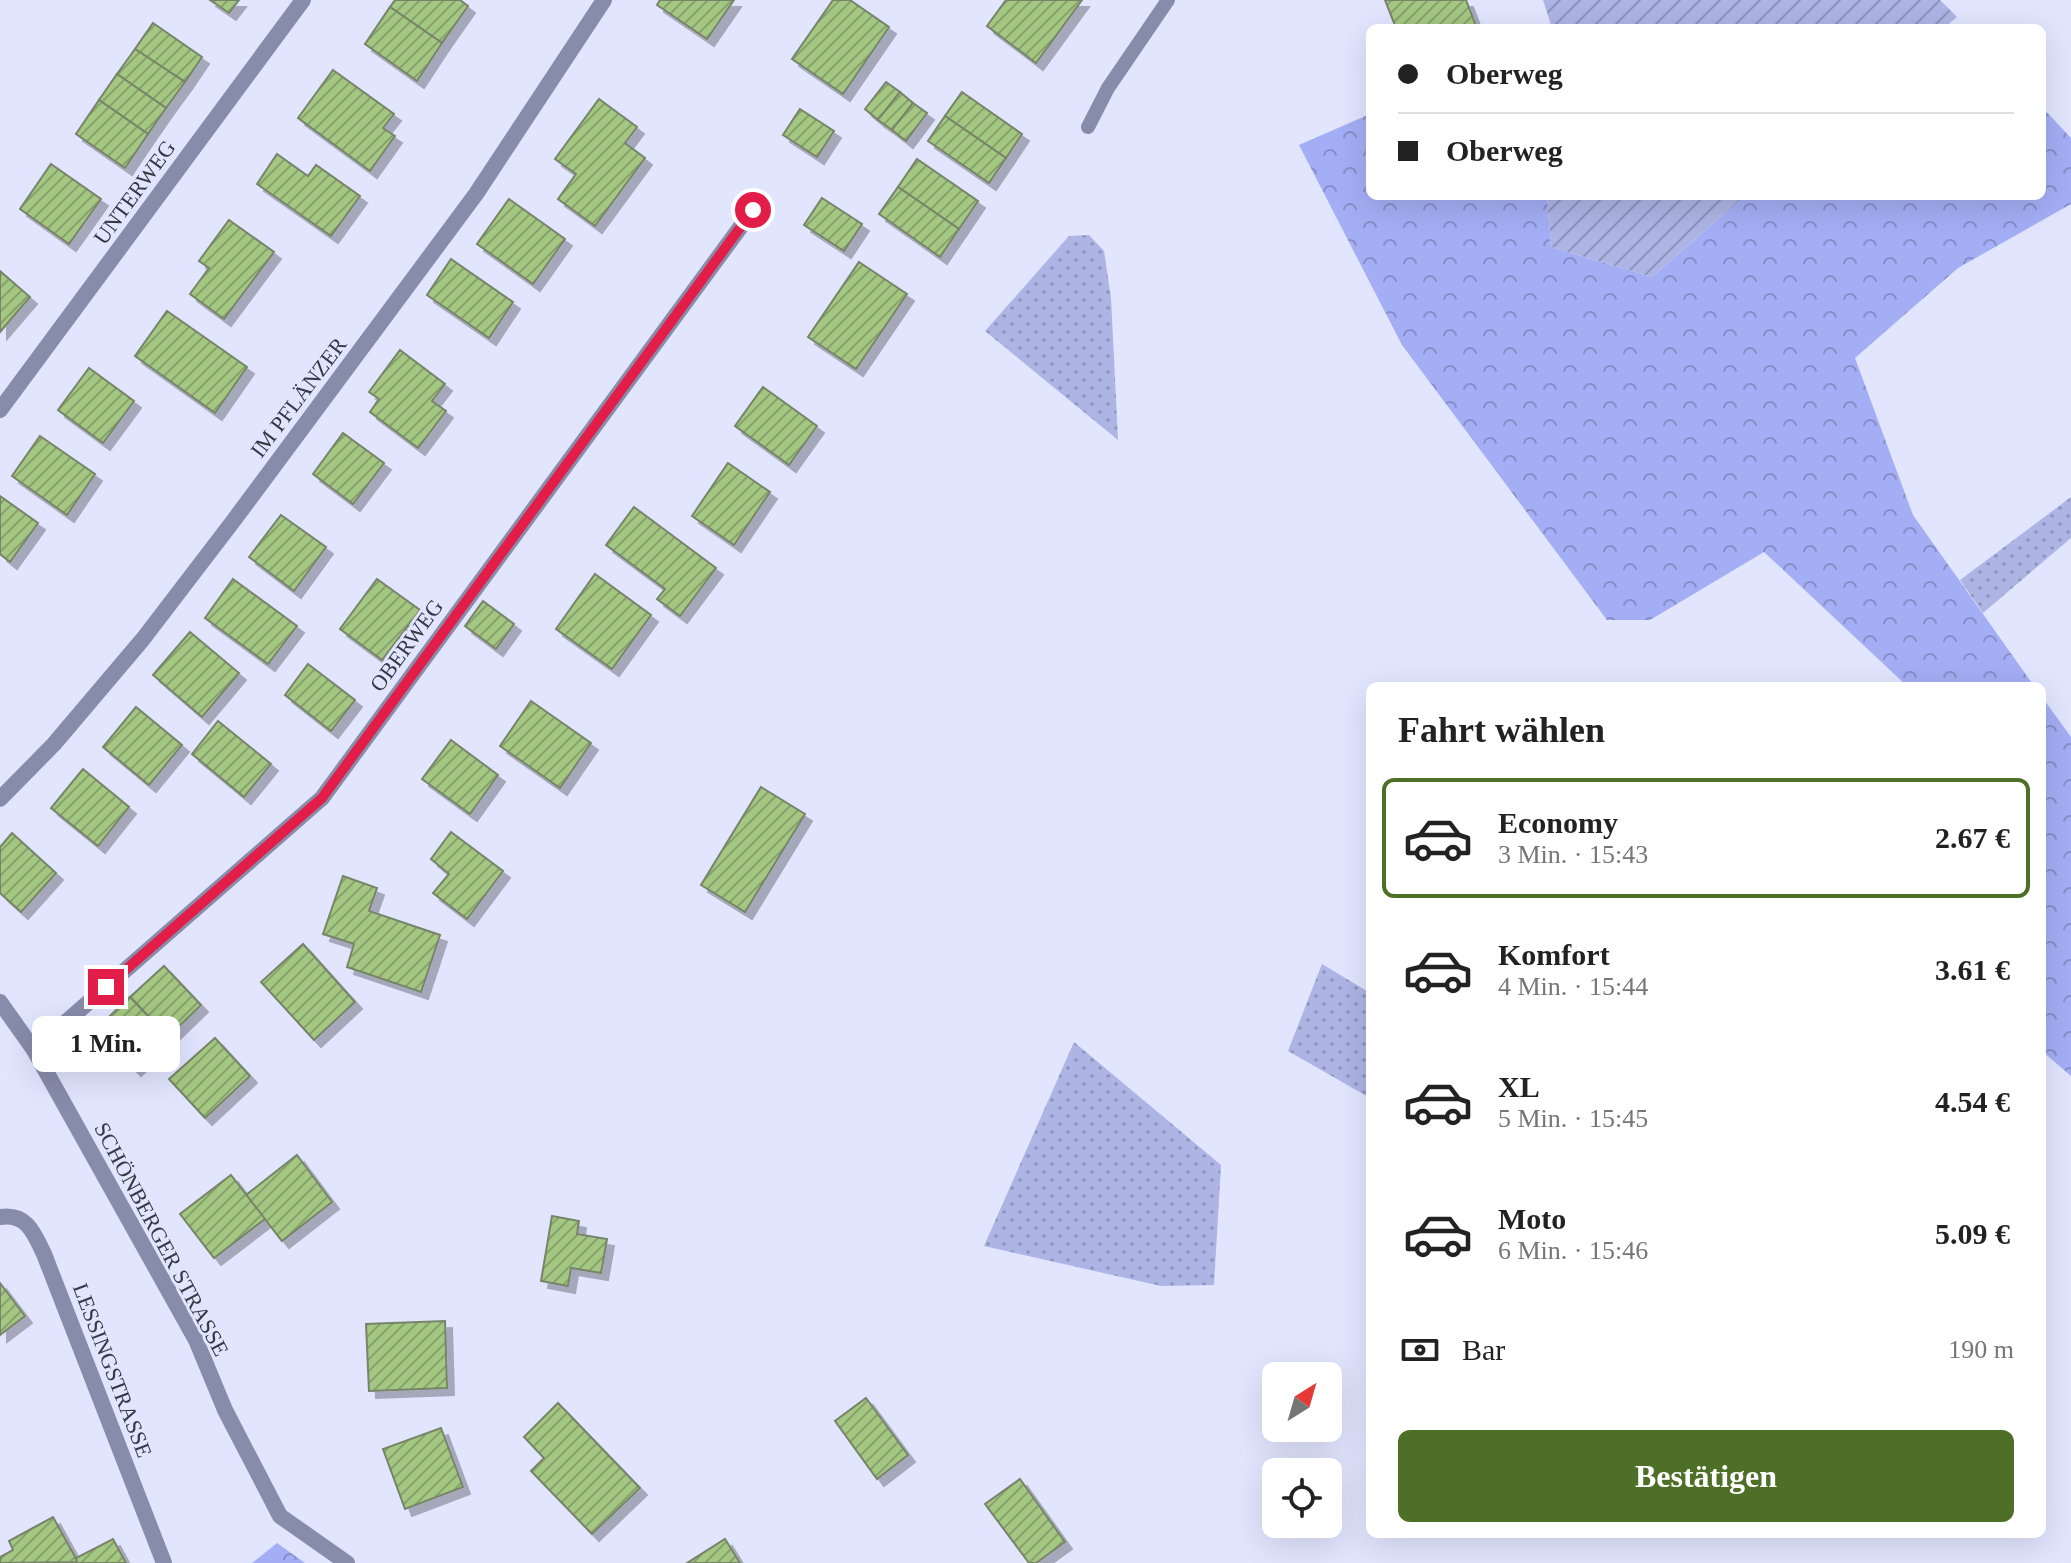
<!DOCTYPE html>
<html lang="de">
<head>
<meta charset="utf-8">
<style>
	:root { --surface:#fff; --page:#f2f2f2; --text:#222; --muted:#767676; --line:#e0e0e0; --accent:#4e6f27 }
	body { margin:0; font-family:"Times New Roman",serif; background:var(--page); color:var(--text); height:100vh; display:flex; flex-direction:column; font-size:30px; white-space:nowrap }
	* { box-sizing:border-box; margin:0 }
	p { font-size:26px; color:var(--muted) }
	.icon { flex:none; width:44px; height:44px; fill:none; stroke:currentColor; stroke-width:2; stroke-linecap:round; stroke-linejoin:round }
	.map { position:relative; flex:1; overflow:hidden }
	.panel { position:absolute; left:1366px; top:682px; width:680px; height:856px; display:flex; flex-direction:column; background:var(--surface); border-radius:12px; box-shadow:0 8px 32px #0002 }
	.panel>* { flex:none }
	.banner { position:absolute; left:1366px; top:24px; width:680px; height:176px; border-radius:12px; box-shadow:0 8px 32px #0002; display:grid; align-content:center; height:176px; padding:0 32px; background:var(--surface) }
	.needle { width:52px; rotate:37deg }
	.tools { position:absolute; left:1262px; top:1362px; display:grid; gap:16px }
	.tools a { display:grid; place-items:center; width:80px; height:80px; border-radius:12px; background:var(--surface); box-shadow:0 8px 32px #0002; font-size:40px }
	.end { position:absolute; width:36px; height:36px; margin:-18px; border:10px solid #e11d48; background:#fff; box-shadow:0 0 0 4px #fff }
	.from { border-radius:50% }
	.bubble { position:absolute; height:56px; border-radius:12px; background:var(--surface); box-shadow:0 8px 32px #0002; font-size:26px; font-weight:800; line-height:56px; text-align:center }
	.banner b { display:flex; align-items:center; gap:28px; height:76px; font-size:30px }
	.banner b+b { border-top:2px solid var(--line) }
	.banner i { width:20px; height:20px; background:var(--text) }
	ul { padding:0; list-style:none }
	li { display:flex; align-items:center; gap:24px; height:120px; margin:0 16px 12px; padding:0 16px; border:4px solid transparent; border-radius:12px }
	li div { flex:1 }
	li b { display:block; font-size:30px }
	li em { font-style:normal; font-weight:800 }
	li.selected { border-color:var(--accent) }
	li>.icon { width:72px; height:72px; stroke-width:1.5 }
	h2 { padding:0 32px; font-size:36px; line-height:96px }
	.pay { display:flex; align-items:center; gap:20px; height:88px; padding:0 32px; font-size:30px }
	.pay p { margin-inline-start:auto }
	.primary-button { display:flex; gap:16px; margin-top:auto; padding:16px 32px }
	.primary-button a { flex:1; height:92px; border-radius:12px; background:var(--accent); color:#fff; font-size:32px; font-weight:800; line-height:92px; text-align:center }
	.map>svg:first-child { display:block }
	.grass { fill:url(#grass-dots) }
	.forest { fill:url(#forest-crowns) }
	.garden { fill:url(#garden-furrows) }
	.building { fill:url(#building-hatch); stroke:#77846a; stroke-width:2; filter:url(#shadow) }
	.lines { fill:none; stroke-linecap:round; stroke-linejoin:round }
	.lane { stroke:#878cab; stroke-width:14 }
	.street { stroke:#878cab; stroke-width:16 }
	.route { stroke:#e11d48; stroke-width:10 }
	.labels { text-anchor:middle; stroke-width:6; stroke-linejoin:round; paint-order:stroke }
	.street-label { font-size:22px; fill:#363844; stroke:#e1e5fe }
</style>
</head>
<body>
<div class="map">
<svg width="2071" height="1563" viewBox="0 0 2071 1563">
	<defs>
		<pattern id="grass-dots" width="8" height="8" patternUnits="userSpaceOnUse" patternTransform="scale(2)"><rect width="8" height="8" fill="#aeb5e5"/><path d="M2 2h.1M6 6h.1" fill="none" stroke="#8e94bb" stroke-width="1.8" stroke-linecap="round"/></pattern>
		<pattern id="forest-crowns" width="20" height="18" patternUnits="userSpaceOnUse" patternTransform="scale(2)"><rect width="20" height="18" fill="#a4aef5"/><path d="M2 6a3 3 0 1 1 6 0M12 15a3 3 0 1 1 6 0" fill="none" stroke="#868fc8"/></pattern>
		<pattern id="garden-furrows" width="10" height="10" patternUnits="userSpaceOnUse" patternTransform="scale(2)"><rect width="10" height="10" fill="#aeb5e5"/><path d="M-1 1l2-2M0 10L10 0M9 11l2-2" fill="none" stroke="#8e94bb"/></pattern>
		<pattern id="building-hatch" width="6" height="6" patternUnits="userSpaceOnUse" patternTransform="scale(2)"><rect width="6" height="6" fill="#a4c882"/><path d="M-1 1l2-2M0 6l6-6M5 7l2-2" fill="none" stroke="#86a36c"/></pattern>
		<filter id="shadow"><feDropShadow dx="7" dy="7" stdDeviation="0" flood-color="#0004"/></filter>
	</defs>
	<rect width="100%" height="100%" fill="#e1e5fe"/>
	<g class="grass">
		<polygon points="1089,235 1104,251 1111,298 1118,440 985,331 1069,236"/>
		<polygon points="2071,497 2071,538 1983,613 1960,580"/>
		<polygon points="1322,964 1370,993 1370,1098 1288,1051"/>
		<polygon points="1074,1042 1221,1165 1214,1285 1161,1286 984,1246"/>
	</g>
	<g class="forest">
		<polygon points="2042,107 2071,138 2071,204 1958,268 1855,358 1913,515 2034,686 1907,686 1764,552 1650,620 1607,620 1402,345 1299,145 1370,114 1370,196 1547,196 1551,247 1652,277 1745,196 2042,196"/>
		<polygon points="2042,697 2071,737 2071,1076 2042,1051"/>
		<polygon points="277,1543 305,1563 252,1563"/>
	</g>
	<g class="garden">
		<polygon points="1543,0 1940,0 1957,17 1944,28 1552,28"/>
		<polygon points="1547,196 1745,196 1652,277 1551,247"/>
	</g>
	<g class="building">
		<polygon points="210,0 239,0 229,13"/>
		<polygon points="395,0 460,0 468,6 442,43 390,7"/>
		<polygon points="660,0 734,0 707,39 657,5"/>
		<polygon points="833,0 850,0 889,27 843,94 792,59"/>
		<polygon points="1006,0 1082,0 1036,63 987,26"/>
		<polygon points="1385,0 1466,0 1476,26 1396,28"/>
		<polygon points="390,7 442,43 417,81 365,44"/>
		<polygon points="153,23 202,57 185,82 135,49"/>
		<polygon points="135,49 185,82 166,108 117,74"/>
		<polygon points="333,70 394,114 383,128 395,136 370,171 298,118"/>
		<polygon points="117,74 166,108 148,134 99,100"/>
		<polygon points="886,82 900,92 878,120 865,109"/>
		<polygon points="900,92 913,103 892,130 878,120"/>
		<polygon points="962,92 1022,134 1006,158 945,116"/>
		<polygon points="599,99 637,127 625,143 645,158 595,226 558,199 576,174 555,159"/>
		<polygon points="99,100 148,134 125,168 76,134"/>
		<polygon points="913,103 927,113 906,141 892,130"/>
		<polygon points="800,109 834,131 817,157 783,135"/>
		<polygon points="945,116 1006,158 989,183 928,141"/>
		<polygon points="277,154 308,176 316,165 360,196 331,236 257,184"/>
		<polygon points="917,159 978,201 959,229 898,187"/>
		<polygon points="51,164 101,199 69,244 20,209"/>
		<polygon points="898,187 959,229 940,257 879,214"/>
		<polygon points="822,198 862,224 844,251 804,225"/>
		<polygon points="509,199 565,239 533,284 477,244"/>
		<polygon points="229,220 274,252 224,319 190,294 209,268 199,261"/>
		<polygon points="451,259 513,302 489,338 427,295"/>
		<polygon points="859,262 907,294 856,369 808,337"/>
		<polygon points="0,271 30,297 0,332"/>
		<polygon points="167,311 247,367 215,413 135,356"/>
		<polygon points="400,350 445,384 432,401 446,411 418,448 370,412 379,399 369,392"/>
		<polygon points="89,368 134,401 103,443 58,410"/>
		<polygon points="763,387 817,426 789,465 735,426"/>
		<polygon points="343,433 384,463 353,504 313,474"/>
		<polygon points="40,436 95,474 67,515 12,476"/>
		<polygon points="728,463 770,492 734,545 692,516"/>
		<polygon points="0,496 38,523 10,562 0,554"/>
		<polygon points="634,507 716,568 680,616 657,599 665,589 606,545"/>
		<polygon points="281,515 326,547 294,591 249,557"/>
		<polygon points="595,574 651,615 612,669 556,629"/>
		<polygon points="233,579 297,626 268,664 205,618"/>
		<polygon points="377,579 420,610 382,660 340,629"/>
		<polygon points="483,601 514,624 496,649 465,626"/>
		<polygon points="190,632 239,673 202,717 153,675"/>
		<polygon points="308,664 355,700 331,731 285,695"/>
		<polygon points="531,701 591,743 560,788 500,746"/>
		<polygon points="136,707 182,745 149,785 103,747"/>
		<polygon points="218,721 271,764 244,797 192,754"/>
		<polygon points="451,740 498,775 470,814 422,779"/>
		<polygon points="83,769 129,807 98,846 51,808"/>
		<polygon points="761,787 805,814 745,912 701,885"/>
		<polygon points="451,832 503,871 467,919 433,893 449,874 431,859"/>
		<polygon points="12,833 56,873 21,912 0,893 0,847"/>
		<polygon points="343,876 377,888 369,911 440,935 421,992 347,967 354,944 323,934"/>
		<polygon points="303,944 355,1002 314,1040 261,982"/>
		<polygon points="164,966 201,1005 168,1037 130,997"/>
		<polygon points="130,997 168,1037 134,1069 96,1029"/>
		<polygon points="215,1038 250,1076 205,1118 169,1079"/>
		<polygon points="297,1155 332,1202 282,1241 246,1195"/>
		<polygon points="231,1175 265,1219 214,1258 180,1214"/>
		<polygon points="552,1216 579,1221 577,1234 607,1239 601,1273 571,1268 568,1286 541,1281"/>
		<polygon points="0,1283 25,1316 0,1335"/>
		<polygon points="445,1321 447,1388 369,1391 366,1324"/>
		<polygon points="866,1398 908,1455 877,1479 835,1421"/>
		<polygon points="558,1403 640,1488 592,1534 531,1471 544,1458 524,1437"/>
		<polygon points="441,1428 463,1487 405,1509 383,1449"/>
		<polygon points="1020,1479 1065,1542 1036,1563 1029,1563 985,1504"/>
		<polygon points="53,1517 78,1562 0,1563 0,1557 13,1550 9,1541"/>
		<polygon points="113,1539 126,1563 77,1563 76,1558"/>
		<polygon points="725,1539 740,1563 687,1563"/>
	</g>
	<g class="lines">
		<polyline class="lane" points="1088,127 1108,88 1168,0"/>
		<g class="street">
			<polyline points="0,410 303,0"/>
			<polyline points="0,799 54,744 143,639 234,520 476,194 604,0"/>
			<polyline points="0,1002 34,1050 196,1340 225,1410 280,1516 347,1563"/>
			<polyline points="34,1050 322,798 753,210"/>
			<path d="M0,1217C27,1213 34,1233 44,1254L164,1563"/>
		</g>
	</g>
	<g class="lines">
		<polyline class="route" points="106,987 322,798 753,210"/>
	</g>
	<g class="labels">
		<g class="street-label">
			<text transform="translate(134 192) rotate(-54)" y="8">UNTERWEG</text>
			<text transform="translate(298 397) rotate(-53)" y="8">IM PFLÄNZER</text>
			<text transform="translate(406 645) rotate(-54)" y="8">OBERWEG</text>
			<text transform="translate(162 1239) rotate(62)" y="8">SCHÖNBERGER STRASSE</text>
			<text transform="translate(113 1370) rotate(69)" y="8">LESSINGSTRASSE</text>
		</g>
	</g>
</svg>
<div class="tools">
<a><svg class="needle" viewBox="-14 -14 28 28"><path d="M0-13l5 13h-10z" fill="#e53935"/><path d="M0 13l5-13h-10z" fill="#767676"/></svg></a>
<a><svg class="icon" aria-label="locate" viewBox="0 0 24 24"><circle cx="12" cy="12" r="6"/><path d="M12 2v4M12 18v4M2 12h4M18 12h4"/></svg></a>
</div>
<i class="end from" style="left:753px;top:210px"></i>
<i class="end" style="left:106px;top:987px"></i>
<div class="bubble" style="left:32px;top:1016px;width:148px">1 Min.</div>
<div class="banner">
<b><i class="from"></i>Oberweg</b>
<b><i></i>Oberweg</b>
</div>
<section class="panel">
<h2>Fahrt wählen</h2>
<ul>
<li class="selected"><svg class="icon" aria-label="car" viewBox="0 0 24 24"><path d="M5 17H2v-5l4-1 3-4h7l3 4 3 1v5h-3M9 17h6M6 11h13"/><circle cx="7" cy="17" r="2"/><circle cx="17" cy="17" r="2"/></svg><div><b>Economy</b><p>3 Min. · 15:43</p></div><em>2.67 €</em></li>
<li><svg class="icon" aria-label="car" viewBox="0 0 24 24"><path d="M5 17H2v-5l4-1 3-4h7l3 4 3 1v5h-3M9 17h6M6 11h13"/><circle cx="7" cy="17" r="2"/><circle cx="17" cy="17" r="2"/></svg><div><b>Komfort</b><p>4 Min. · 15:44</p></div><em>3.61 €</em></li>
<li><svg class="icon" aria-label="car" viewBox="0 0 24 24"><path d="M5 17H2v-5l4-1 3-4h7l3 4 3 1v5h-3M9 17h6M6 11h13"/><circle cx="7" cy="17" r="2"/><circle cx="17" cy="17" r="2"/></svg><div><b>XL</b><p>5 Min. · 15:45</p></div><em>4.54 €</em></li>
<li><svg class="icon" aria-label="car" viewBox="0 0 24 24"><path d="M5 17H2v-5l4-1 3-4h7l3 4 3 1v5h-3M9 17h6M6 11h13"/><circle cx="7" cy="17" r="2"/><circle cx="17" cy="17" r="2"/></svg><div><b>Moto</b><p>6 Min. · 15:46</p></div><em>5.09 €</em></li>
</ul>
<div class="pay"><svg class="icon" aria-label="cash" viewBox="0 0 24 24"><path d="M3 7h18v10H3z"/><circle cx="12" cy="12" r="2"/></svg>Bar<p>190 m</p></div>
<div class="primary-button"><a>Bestätigen</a></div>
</section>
</div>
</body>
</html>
